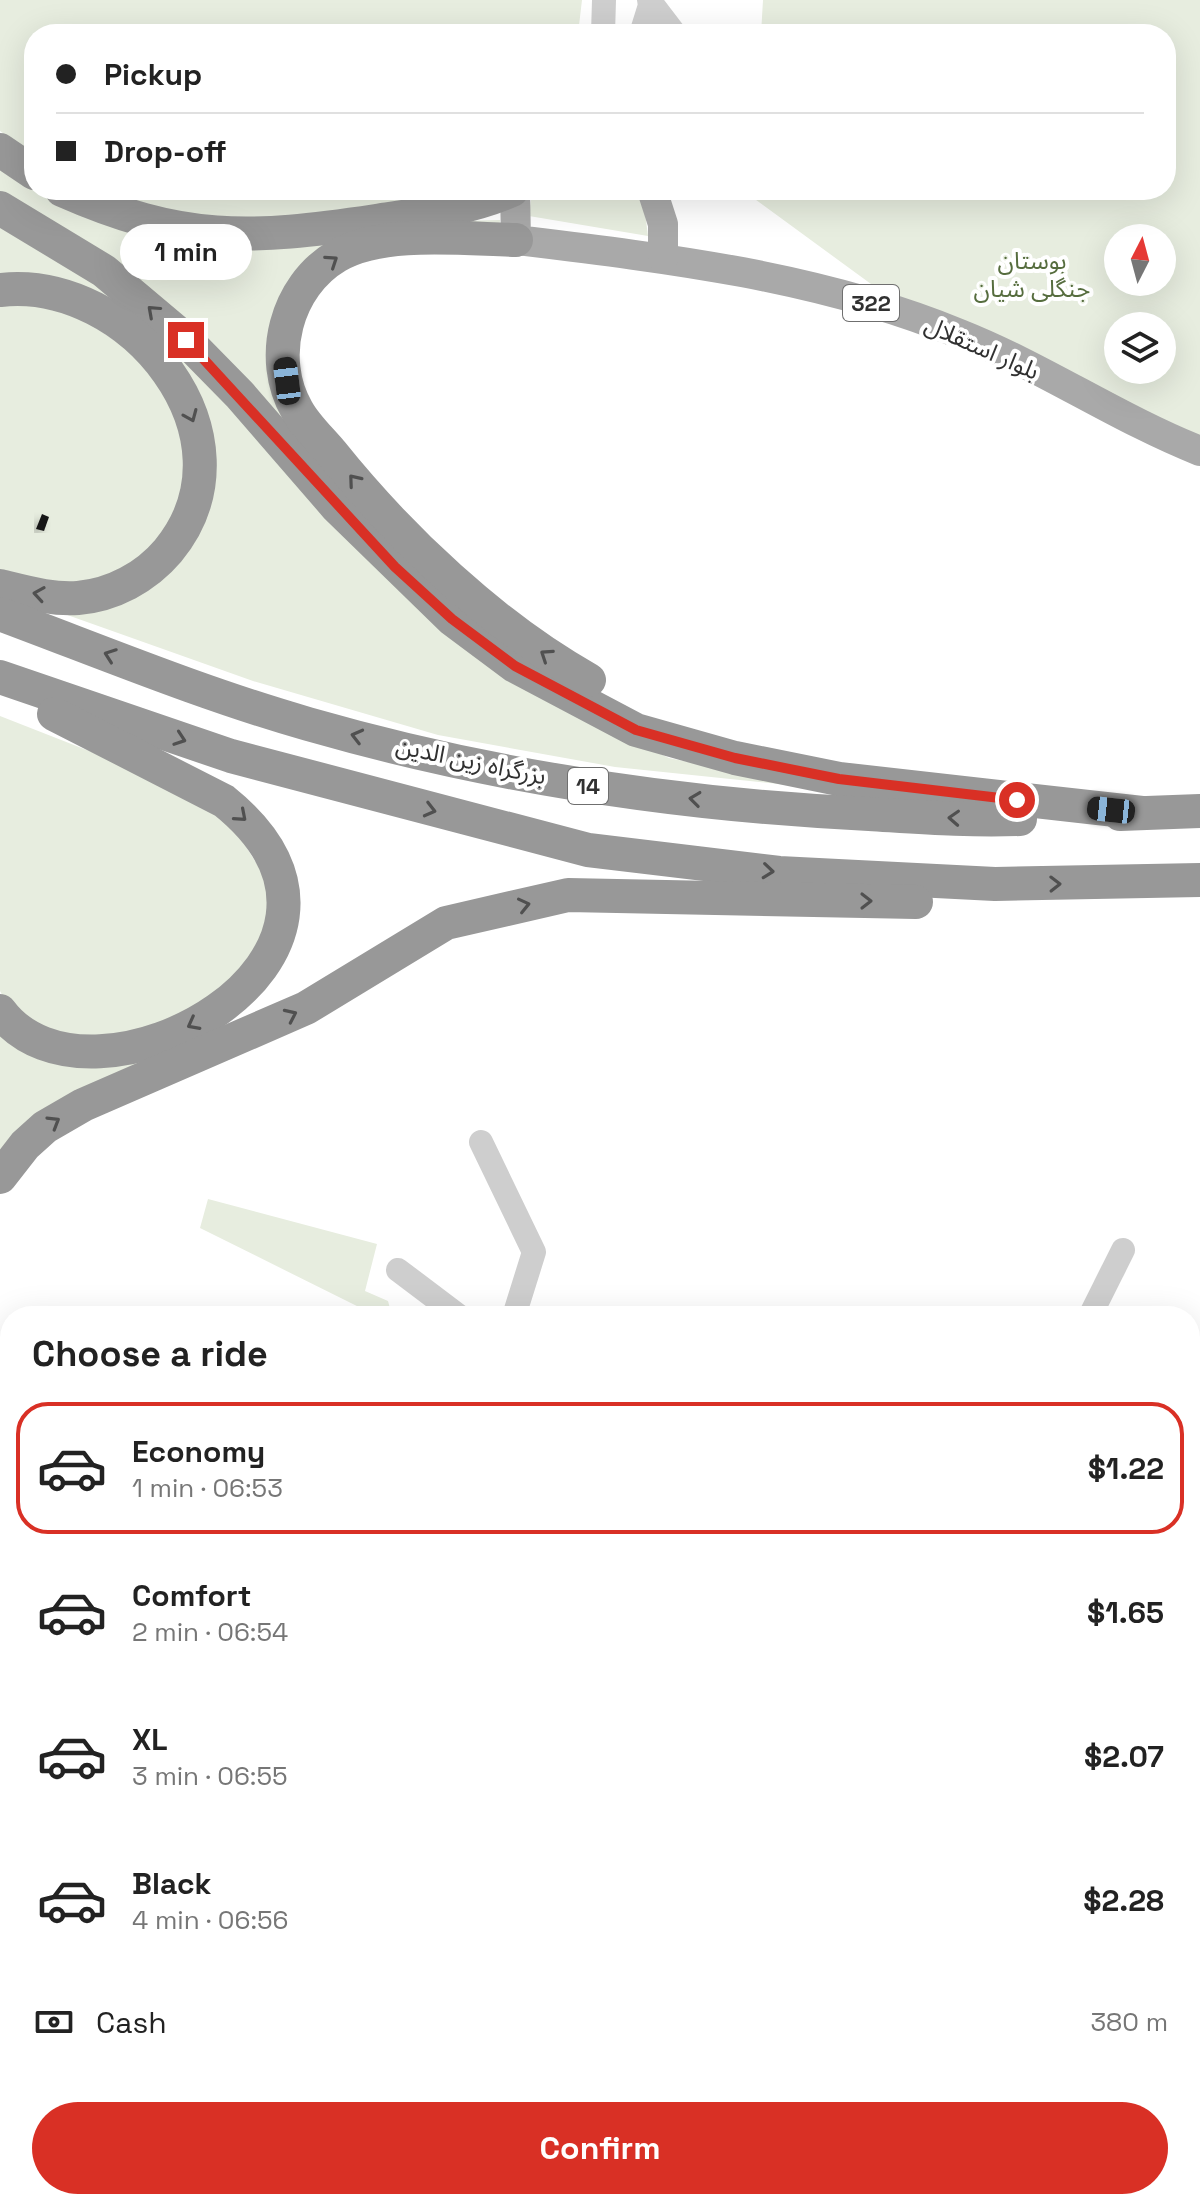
<!DOCTYPE html>
<html lang="en">
<head>
<meta charset="utf-8">
<style>
	:root { --surface:#fff; --page:#f2f2f2; --text:#222; --muted:#767676; --line:#e0e0e0; --accent:#d93025 }
	body { margin:0; font-family:"Space Grotesk","Noto Sans Arabic",sans-serif; background:var(--page); color:var(--text); height:100vh; display:flex; flex-direction:column; font-size:30px; white-space:nowrap }
	* { box-sizing:border-box; margin:0 }
	p { font-size:26px; color:var(--muted) }
	.icon { flex:none; width:44px; height:44px; fill:none; stroke:currentColor; stroke-width:2; stroke-linecap:round; stroke-linejoin:round }
	.map { position:relative; flex:1; overflow:hidden }
	.panel { position:absolute; left:0px; top:1306px; width:1200px; height:904px; display:flex; flex-direction:column; background:var(--surface); border-radius:32px 32px 0 0; box-shadow:0 8px 32px #0002 }
	.panel>* { flex:none }
	.banner { position:absolute; left:24px; top:24px; width:1152px; height:176px; border-radius:32px; box-shadow:0 8px 32px #0002; display:grid; align-content:center; height:176px; padding:0 32px; background:var(--surface) }
	.needle { width:52px; rotate:6deg }
	.buttons { position:absolute; left:1104px; top:224px; display:grid; gap:16px }
	.buttons a { display:grid; place-items:center; width:72px; height:72px; border-radius:50%; background:var(--surface); box-shadow:0 8px 32px #0002; font-size:40px }
	.end { position:absolute; width:36px; height:36px; margin:-18px; border:10px solid #d93025; background:#fff; box-shadow:0 0 0 4px #fff }
	.from { border-radius:50% }
	.bubble { position:absolute; height:56px; border-radius:28px; background:var(--surface); box-shadow:0 8px 32px #0002; font-size:26px; font-weight:800; line-height:56px; text-align:center }
	.car { position:absolute; width:24px; height:48px; margin:-24px -12px; border-radius:10px; box-shadow:0 0 6px 2px #0007; background:linear-gradient(#222 24%,#8ab4d8 0 40%,#222 0 76%,#8ab4d8 0 86%,#222 0) }
	.banner b { display:flex; align-items:center; gap:28px; height:76px; font-size:30px }
	.banner b+b { border-top:2px solid var(--line) }
	.banner i { width:20px; height:20px; background:var(--text) }
	ul { padding:0; list-style:none }
	li { display:flex; align-items:center; gap:24px; height:132px; margin:0 16px 12px; padding:0 16px; border:4px solid transparent; border-radius:32px }
	li div { flex:1 }
	li b { display:block; font-size:30px }
	li em { font-style:normal; font-weight:800 }
	li.current { border-color:var(--accent) }
	li>.icon { width:72px; height:72px; stroke-width:1.5 }
	h2 { padding:0 32px; font-size:36px; line-height:96px }
	.pay { display:flex; align-items:center; gap:20px; height:88px; padding:0 32px; font-size:30px }
	.pay p { margin-inline-start:auto }
	.button { display:flex; gap:16px; margin-top:auto; padding:16px 32px }
	.button a { flex:1; height:92px; border-radius:48px; background:var(--accent); color:#fff; font-size:32px; font-weight:800; line-height:92px; text-align:center }
	.map>svg:first-child { display:block }
	.green { fill:#e7eddf; fill-rule:evenodd }
	.building { fill:#181818; filter:url(#shadow) }
	.lines { fill:none; stroke-linecap:round; stroke-linejoin:round }
	.minor { stroke:#cecece; stroke-width:24 }
	.major { stroke:#a9a9a9; stroke-width:30 }
	.highway { stroke:#989898; stroke-width:34 }
	.oneway { stroke:#505050 }
	.route { stroke:#d93025; stroke-width:10 }
	.labels { text-anchor:middle; stroke-width:8; stroke-linejoin:round; paint-order:stroke }
	.shield { fill:#fff; stroke:#6f6f6f; stroke-width:2 }
	.shield-label { font-size:22px; font-weight:bold; fill:#313131 }
	.park-label { font-size:24px; fill:#566d3e; stroke:#fff }
	.street-label { font-size:24px; fill:#313131; stroke:#fff }
</style>
</head>
<body>
<div class="map">
<svg width="1200" height="2210" viewBox="0 0 1200 2210">
	<defs>
		<filter id="shadow"><feDropShadow dx="-5" dy="5" stdDeviation="4" flood-color="#0004"/></filter>
	</defs>
	<rect width="100%" height="100%" fill="#fff"/>
	<g class="green">
		<polygon points="0,0 582,0 578,34 34,34 34,156 0,131"/>
		<path d="M763,0H1200V452L897,303L752,197L754,190H1166V34H761ZM1118,238H1162V282H1118ZM1118,326H1162V370H1118Z"/>
		<path d="M0,158L34,181V190C60,190 78,211 102,213C234,222 368,223 500,220L499,236L335,247L276,379L569,686L0,197Z"/>
		<polygon points="80,190 458,190 386,215 242,228"/>
		<polygon points="532,190 642,190 648,236 529,216"/>
		<polygon points="0,218 92,272 578,714 669,758 790,783 922,799 615,767 438,735 253,681 42,606 97,604 206,495 152,342 0,283"/>
		<polygon points="0,298 52,298 146,362 191,442 175,528 102,586 0,579"/>
		<polygon points="0,716 130,767 226,814 274,892 258,962 168,1027 59,1040 6,1002 0,991"/>
		<polygon points="0,1027 163,1055 0,1158"/>
		<polygon points="208,1199 377,1244 365,1291 388,1301 392,1316 377,1316 200,1228"/>
	</g>
	<polygon class="building" points="42,514 49,517 44,531 36,529"/>
	<g class="lines">
		<g class="minor">
			<polyline points="649,0 675,34"/>
			<polyline points="603,34 604,0"/>
			<polyline points="641,34 651,2"/>
			<polyline points="481,1142 534,1252 514,1316"/>
			<polyline points="398,1270 459,1316"/>
			<polyline points="1090,1316 1123,1250"/>
			<polyline points="1190,1877 1200,1881"/>
			<polyline points="1190,1911 1200,1914"/>
			<polyline points="241,2200 257,2210"/>
			<polyline points="307,2200 311,2210"/>
			<polyline points="23,2210 26,2200"/>
			<polyline points="440,2210 459,2200"/>
			<polyline points="492,2210 512,2200"/>
		</g>
		<g class="major">
			<path d="M515,190L516,240C666,258 819,276 960,334C1043,367 1117,418 1200,451"/>
			<polyline points="652,190 663,224 663,258"/>
		</g>
		<g class="highway">
			<polyline points="0,150 34,173"/>
			<path d="M62,190C182,243 249,240 376,221C423,214 469,209 512,190"/>
			<polyline points="0,208 104,271 186,340 240,395 337,507 452,619 515,666 636,730 735,758 839,779 1142,813"/>
			<path d="M516,240C465,239 382,229 337,256C286,286 267,358 297,410C305,425 320,439 331,452C400,538 493,626 589,680"/>
			<path d="M0,290C130,275 262,437 168,551C146,577 113,595 78,598C52,600 25,592 0,586"/>
			<path d="M0,614C102,652 203,694 308,724C489,776 680,805 869,814C919,817 969,821 1020,819"/>
			<polyline points="0,677 231,756 588,850 779,873 995,884 1200,880"/>
			<polyline points="1120,814 1200,811"/>
			<path d="M0,1011C90,1133 416,955 224,801L54,714"/>
			<polyline points="0,1177 25,1145 45,1127 83,1105 306,1008 446,923 568,895 916,902"/>
		</g>
	</g>
	<defs><path id="oneway-chevron" d="M-2-3.5L2.5 0L-2 3.5" fill="none" stroke-width="1.6" stroke-linecap="round" stroke-linejoin="round" transform="scale(2)"/></defs>
	<g class="oneway">
		<use href="#oneway-chevron" transform="translate(332 261) rotate(-34)"/>
		<use href="#oneway-chevron" transform="translate(153 311) rotate(-138)"/>
		<use href="#oneway-chevron" transform="translate(191 416) rotate(67)"/>
		<use href="#oneway-chevron" transform="translate(354 480) rotate(-130)"/>
		<use href="#oneway-chevron" transform="translate(39 594) rotate(-171)"/>
		<use href="#oneway-chevron" transform="translate(110 655) rotate(-160)"/>
		<use href="#oneway-chevron" transform="translate(546 655) rotate(-146)"/>
		<use href="#oneway-chevron" transform="translate(357 736) rotate(-166)"/>
		<use href="#oneway-chevron" transform="translate(180 739) rotate(19)"/>
		<use href="#oneway-chevron" transform="translate(695 799) rotate(-173)"/>
		<use href="#oneway-chevron" transform="translate(430 810) rotate(14)"/>
		<use href="#oneway-chevron" transform="translate(241 816) rotate(41)"/>
		<use href="#oneway-chevron" transform="translate(954 818) rotate(-177)"/>
		<use href="#oneway-chevron" transform="translate(768 871) rotate(6)"/>
		<use href="#oneway-chevron" transform="translate(1055 884) rotate(-1)"/>
		<use href="#oneway-chevron" transform="translate(866 901)"/>
		<use href="#oneway-chevron" transform="translate(524 905) rotate(-13)"/>
		<use href="#oneway-chevron" transform="translate(291 1015) rotate(-25)"/>
		<use href="#oneway-chevron" transform="translate(193 1024) rotate(152)"/>
		<use href="#oneway-chevron" transform="translate(54 1122) rotate(-31)"/>
	</g>
	<g class="lines">
		<polyline class="route" points="186,340 395,567 452,619 515,666 636,730 735,758 839,779 1017,800"/>
	</g>
	<g class="labels">
		<g class="shield">
			<rect x="843" y="285" width="56" height="36" rx="6"/>
			<rect x="568" y="768" width="40" height="36" rx="6"/>
		</g>
		<g class="shield-label">
			<text x="871" y="311">322</text>
			<text x="588" y="794">14</text>
		</g>
		<g class="park-label">
			<text x="1032" y="269">بوستان<tspan x="1032" dy="28">جنگلی شیان</tspan></text>
		</g>
		<g class="street-label">
			<text transform="translate(982 348) rotate(24)" y="8">بلوار استقلال</text>
			<text transform="translate(471 761) rotate(12)" y="8">بزرگراه زین الدین</text>
		</g>
	</g>
</svg>
<div class="buttons">
<a><svg class="needle" viewBox="-14 -14 28 28"><path d="M0-13l5 13h-10z" fill="#e53935"/><path d="M0 13l5-13h-10z" fill="#767676"/></svg></a>
<a><svg class="icon" aria-label="layers" viewBox="0 0 24 24"><path d="M12 4l9 5-9 5-9-5zM3 14l9 5 9-5"/></svg></a>
</div>
<i class="end from" style="left:1017px;top:800px"></i>
<i class="end" style="left:186px;top:340px"></i>
<div class="bubble" style="left:120px;top:224px;width:132px">1 min</div>
<i class="car" style="left:287px;top:381px;rotate:353deg"></i>
<i class="car" style="left:1111px;top:810px;rotate:276deg"></i>
<div class="banner">
<b><i class="from"></i>Pickup</b>
<b><i></i>Drop-off</b>
</div>
<section class="panel">
<h2>Choose a ride</h2>
<ul>
<li class="current"><svg class="icon" aria-label="car" viewBox="0 0 24 24"><path d="M5 17H2v-5l4-1 3-4h7l3 4 3 1v5h-3M9 17h6M6 11h13"/><circle cx="7" cy="17" r="2"/><circle cx="17" cy="17" r="2"/></svg><div><b>Economy</b><p>1 min · 06:53</p></div><em>$1.22</em></li>
<li><svg class="icon" aria-label="car" viewBox="0 0 24 24"><path d="M5 17H2v-5l4-1 3-4h7l3 4 3 1v5h-3M9 17h6M6 11h13"/><circle cx="7" cy="17" r="2"/><circle cx="17" cy="17" r="2"/></svg><div><b>Comfort</b><p>2 min · 06:54</p></div><em>$1.65</em></li>
<li><svg class="icon" aria-label="car" viewBox="0 0 24 24"><path d="M5 17H2v-5l4-1 3-4h7l3 4 3 1v5h-3M9 17h6M6 11h13"/><circle cx="7" cy="17" r="2"/><circle cx="17" cy="17" r="2"/></svg><div><b>XL</b><p>3 min · 06:55</p></div><em>$2.07</em></li>
<li><svg class="icon" aria-label="car" viewBox="0 0 24 24"><path d="M5 17H2v-5l4-1 3-4h7l3 4 3 1v5h-3M9 17h6M6 11h13"/><circle cx="7" cy="17" r="2"/><circle cx="17" cy="17" r="2"/></svg><div><b>Black</b><p>4 min · 06:56</p></div><em>$2.28</em></li>
</ul>
<div class="pay"><svg class="icon" aria-label="cash" viewBox="0 0 24 24"><path d="M3 7h18v10H3z"/><circle cx="12" cy="12" r="2"/></svg>Cash<p>380 m</p></div>
<div class="button"><a>Confirm</a></div>
</section>
</div>
</body>
</html>
